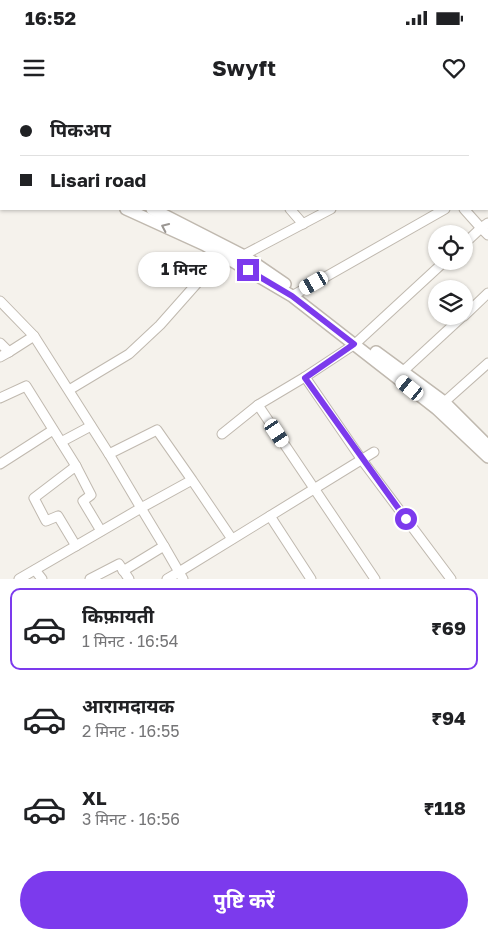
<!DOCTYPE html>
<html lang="hi">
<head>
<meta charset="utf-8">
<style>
	:root { --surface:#fff; --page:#f6f6f6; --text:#202124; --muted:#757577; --line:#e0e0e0; --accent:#7c3aed }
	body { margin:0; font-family:"Golos Text","Noto Sans Devanagari",sans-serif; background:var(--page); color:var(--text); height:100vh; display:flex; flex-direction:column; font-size:19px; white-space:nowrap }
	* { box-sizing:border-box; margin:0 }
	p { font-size:16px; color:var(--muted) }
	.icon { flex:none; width:28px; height:28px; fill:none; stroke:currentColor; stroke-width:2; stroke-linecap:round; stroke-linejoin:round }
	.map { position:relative; height:479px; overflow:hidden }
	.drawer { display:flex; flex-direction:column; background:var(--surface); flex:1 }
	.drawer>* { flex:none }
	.banner { position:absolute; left:0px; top:0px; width:489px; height:110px; box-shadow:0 1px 4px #0004; display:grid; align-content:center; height:110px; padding:0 20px; background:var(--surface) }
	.fabs { position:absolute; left:428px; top:125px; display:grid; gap:10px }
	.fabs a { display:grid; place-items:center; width:45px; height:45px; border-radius:50%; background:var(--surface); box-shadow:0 1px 4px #0004; font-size:25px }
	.end { position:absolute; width:22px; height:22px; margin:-11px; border:6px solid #7c3aed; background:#fff; box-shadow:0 0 0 2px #fff }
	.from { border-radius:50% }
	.bubble { position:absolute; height:35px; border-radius:18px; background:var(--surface); box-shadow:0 1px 4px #0004; font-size:16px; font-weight:700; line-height:35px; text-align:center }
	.car { position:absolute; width:15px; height:30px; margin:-15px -8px; border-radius:6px; box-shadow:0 0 4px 1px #0007; background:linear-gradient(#fff 24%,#345 0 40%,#fff 0 76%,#345 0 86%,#fff 0) }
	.banner b { display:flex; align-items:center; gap:18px; height:48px; font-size:19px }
	.banner b+b { border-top:1px solid var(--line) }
	.banner i { width:12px; height:12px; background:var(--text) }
	ul { padding:9px 0 0; list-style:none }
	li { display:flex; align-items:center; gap:15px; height:82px; margin:0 10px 8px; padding:0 10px; border:2px solid transparent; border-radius:10px }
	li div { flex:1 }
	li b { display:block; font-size:19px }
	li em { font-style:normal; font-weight:700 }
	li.current { border-color:var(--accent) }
	li>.icon { width:45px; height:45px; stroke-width:1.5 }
	.button { display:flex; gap:10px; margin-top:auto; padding:10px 20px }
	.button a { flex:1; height:58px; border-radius:30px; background:var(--accent); color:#fff; font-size:20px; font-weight:700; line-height:58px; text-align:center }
	.status { display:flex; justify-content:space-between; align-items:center; height:35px; padding:0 25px; background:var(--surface); direction:ltr }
	.status svg { height:14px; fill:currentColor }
	header { display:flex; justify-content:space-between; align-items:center; height:65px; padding:0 20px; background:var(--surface); font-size:22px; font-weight:700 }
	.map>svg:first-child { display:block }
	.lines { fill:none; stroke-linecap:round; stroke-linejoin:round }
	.minor-casing { stroke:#c0b9af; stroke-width:11 }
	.tertiary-casing { stroke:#c0b9af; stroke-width:14 }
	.minor { stroke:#fff; stroke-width:9 }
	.tertiary { stroke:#fff; stroke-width:11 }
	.oneway { stroke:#9b9793 }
	.route { stroke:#7c3aed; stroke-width:6 }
</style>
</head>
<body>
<div class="status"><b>16:52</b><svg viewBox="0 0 49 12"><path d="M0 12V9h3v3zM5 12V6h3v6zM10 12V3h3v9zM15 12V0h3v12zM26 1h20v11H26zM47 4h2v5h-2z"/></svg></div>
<header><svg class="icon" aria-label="menu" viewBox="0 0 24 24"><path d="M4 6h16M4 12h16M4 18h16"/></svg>Swyft<svg class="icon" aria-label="heart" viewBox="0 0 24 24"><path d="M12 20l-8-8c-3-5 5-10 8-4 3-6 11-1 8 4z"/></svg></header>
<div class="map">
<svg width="488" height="479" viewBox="0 0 488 479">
	<rect width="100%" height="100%" fill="#f5f2ec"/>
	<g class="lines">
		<g class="minor-casing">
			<g id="minor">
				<polyline points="195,0 196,1"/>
				<polyline points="261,0 262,1"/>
				<polyline points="323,0 324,1"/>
				<polyline points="290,109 303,124"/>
				<polyline points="464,109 481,128 464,144"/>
				<polyline points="488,123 481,128 488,135"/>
				<polyline points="240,157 331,109"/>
				<polyline points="445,161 355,244 305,277 362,360 451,479"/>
				<polyline points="292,196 445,109"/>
				<polyline points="0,201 34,236"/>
				<polyline points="464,216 488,193"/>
				<polyline points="0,243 9,252 0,257"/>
				<polyline points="9,252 34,236 109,354"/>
				<polyline points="399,275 463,216"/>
				<polyline points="305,277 258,305 375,479"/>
				<polyline points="69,290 129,254 160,225 222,155"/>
				<polyline points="0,298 26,286 76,366"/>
				<polyline points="441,305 488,263"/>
				<polyline points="222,334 258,305"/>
				<polyline points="61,342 91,326"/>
				<polyline points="0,364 53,330"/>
				<polyline points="192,380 157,330 109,354 141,408 192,380 232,439"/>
				<polyline points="270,416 311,479"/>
				<polyline points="76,446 58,416 46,421 34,398 76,366 91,395 83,401 101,431"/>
				<polyline points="35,470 42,479"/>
				<polyline points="123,471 164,446 179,472 167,479"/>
				<polyline points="19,479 141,408 164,446"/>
				<polyline points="90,479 119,464 129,479"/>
				<polyline points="183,479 179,472 374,352"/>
			</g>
		</g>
		<g class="tertiary-casing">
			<g id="tertiary">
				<polyline points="0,5 1,6"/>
				<polyline points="0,17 1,19"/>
				<polyline points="126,109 205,145 292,196 437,309 488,357"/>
				<polyline points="152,109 244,156 285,184"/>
				<polyline points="376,252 444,302 488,346"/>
			</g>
		</g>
		<use href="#minor" class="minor"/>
		<use href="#tertiary" class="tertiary"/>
	</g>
	<defs><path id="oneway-chevron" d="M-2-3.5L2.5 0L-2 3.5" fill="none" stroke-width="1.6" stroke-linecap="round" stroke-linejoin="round" transform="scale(1.25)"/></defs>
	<use class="oneway" href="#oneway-chevron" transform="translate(165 127) rotate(-155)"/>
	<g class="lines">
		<polyline class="route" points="248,170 292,196 354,244 305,278 406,419"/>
	</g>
</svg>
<div class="fabs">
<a><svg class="icon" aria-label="locate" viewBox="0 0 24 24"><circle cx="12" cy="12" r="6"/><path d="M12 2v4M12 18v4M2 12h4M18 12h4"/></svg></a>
<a><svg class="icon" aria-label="layers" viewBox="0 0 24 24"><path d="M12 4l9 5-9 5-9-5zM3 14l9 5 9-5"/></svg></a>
</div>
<i class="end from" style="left:406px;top:419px"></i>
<i class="end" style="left:248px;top:170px"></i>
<div class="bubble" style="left:138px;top:152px;width:92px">1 मिनट</div>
<i class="car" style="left:314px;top:183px;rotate:240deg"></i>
<i class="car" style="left:410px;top:288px;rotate:309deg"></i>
<i class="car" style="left:277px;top:333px;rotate:146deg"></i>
<div class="banner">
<b><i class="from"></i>पिकअप</b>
<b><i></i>Lisari road</b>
</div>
</div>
<section class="drawer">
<ul>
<li class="current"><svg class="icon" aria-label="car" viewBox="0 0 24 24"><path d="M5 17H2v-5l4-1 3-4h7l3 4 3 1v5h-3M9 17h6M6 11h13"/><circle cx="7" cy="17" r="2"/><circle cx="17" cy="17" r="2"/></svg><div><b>किफ़ायती</b><p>1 मिनट · 16:54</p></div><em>₹69</em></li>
<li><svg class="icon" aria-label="car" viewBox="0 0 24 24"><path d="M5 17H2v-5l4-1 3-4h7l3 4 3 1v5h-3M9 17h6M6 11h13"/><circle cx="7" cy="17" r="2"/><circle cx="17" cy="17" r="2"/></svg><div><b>आरामदायक</b><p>2 मिनट · 16:55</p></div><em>₹94</em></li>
<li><svg class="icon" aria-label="car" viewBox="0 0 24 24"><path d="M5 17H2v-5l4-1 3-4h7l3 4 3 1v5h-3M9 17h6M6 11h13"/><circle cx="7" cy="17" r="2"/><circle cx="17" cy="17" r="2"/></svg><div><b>XL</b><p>3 मिनट · 16:56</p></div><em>₹118</em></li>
</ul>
<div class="button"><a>पुष्टि करें</a></div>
</section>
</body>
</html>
